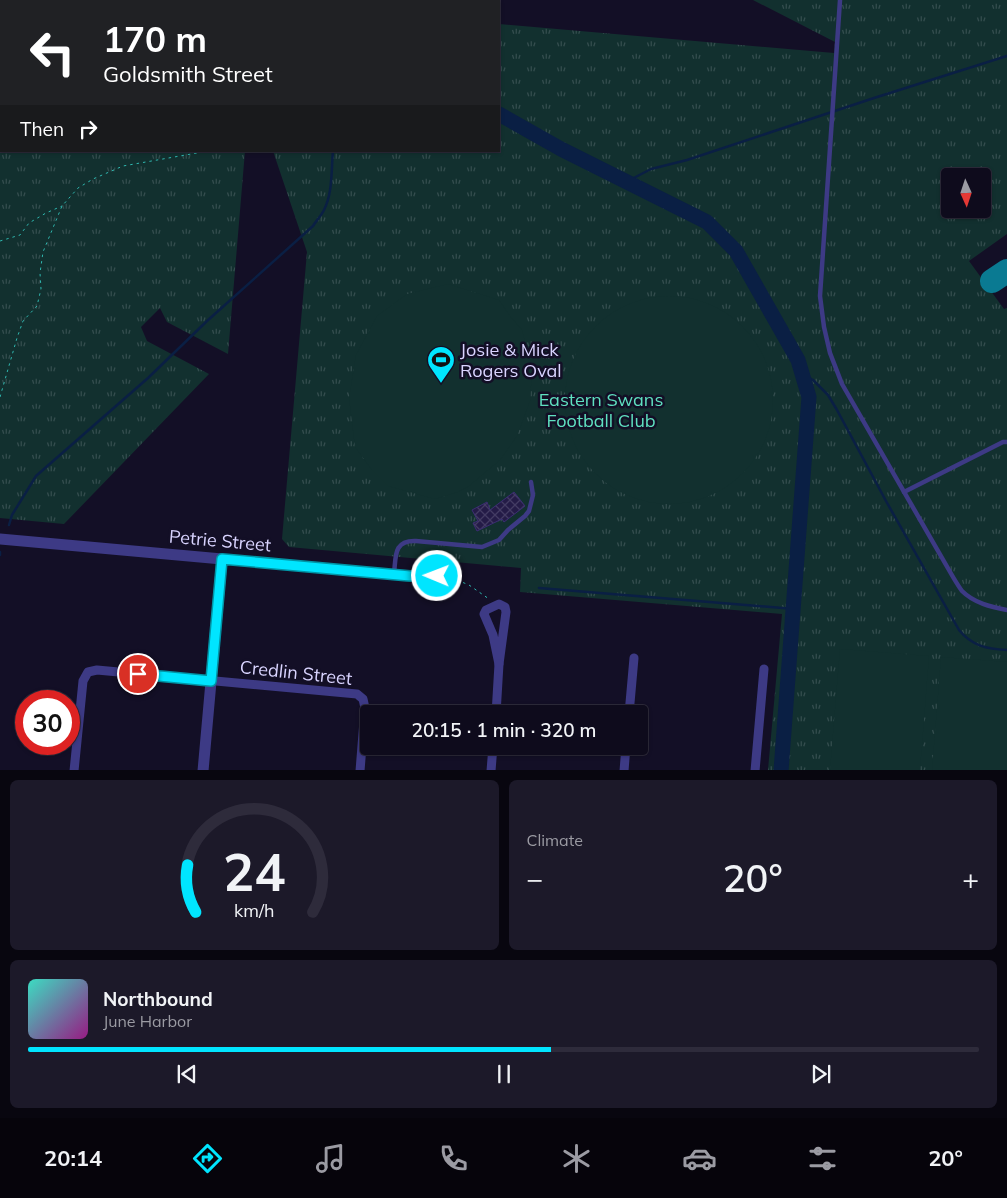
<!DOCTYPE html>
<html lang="en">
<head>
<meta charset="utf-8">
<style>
	:root { --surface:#0e0b1c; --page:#1c1929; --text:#f1f3f6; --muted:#9b9ba3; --line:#2e2b3b; --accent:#00e5ff }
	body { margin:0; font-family:Mulish,sans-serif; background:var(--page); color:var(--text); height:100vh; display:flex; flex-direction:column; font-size:19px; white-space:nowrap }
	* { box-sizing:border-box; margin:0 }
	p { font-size:16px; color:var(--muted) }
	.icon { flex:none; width:28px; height:28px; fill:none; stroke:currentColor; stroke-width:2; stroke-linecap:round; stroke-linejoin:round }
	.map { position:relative; height:770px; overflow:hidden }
	.sheet { display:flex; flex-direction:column; gap:10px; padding:10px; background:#08060f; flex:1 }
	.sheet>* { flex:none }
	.top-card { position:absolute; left:0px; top:0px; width:500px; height:152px; box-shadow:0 1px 4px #0004,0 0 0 1px var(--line); background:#202124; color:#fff; overflow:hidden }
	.needle { width:32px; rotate:177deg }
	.tools { position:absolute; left:941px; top:168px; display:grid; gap:10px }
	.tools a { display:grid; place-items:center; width:50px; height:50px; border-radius:5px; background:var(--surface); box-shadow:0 1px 4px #0004,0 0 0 1px var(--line); font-size:25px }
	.speed { position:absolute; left:15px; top:690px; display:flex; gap:10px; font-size:25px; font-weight:700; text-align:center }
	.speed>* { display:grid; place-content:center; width:65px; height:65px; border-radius:50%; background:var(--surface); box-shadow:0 1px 4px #0004,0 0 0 1px var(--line); line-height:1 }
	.speed .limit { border:8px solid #d22; background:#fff; color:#111 }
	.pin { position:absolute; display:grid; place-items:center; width:42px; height:42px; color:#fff; margin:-21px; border:2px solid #fff; border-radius:50%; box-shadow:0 1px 5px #0007 }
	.me { position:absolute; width:55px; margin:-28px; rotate:271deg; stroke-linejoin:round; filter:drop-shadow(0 0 4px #0008) }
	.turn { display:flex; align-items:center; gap:18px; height:105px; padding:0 20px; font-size:22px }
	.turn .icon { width:65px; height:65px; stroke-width:2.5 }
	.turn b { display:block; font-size:35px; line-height:42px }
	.then { display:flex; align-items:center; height:48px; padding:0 20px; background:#0003; gap:10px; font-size:19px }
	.big { font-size:38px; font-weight:600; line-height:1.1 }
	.sheet .card { flex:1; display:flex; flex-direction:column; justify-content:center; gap:8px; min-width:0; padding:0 18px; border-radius:8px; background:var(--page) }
	.sheet .dial { align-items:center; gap:0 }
	.dial svg { height:130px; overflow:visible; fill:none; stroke:var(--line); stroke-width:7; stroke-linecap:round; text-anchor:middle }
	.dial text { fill:var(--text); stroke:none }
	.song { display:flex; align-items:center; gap:15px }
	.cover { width:60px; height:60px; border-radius:8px; background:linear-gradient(135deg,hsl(170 70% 55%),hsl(310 70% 35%)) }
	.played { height:5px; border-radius:2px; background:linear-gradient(90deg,var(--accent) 55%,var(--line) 55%) }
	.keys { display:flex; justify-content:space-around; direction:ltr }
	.heat { display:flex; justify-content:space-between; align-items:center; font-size:28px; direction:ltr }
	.sheet .tiles { flex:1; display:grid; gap:10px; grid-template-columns:1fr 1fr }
	.card:last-child { grid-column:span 2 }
	.trip { position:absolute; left:360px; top:705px; width:288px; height:50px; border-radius:5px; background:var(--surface); box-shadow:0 1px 4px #0004,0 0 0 1px var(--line); font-weight:600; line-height:50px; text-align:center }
	.dock { display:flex; height:80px; justify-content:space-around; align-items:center; background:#06040b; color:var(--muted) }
	.dock .icon { width:35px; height:35px }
	.dock .on { color:var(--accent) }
	.dock b { font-size:22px; color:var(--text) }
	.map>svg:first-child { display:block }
	.grass { fill:url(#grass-tufts); fill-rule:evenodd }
	.pitch { fill:#12302f }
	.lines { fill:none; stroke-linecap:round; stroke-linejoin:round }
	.stream { stroke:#0a1f44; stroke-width:2.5 }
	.river { stroke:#0a1f44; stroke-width:15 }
	.taxiway { stroke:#0a7a92; stroke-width:24 }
	.building { fill:url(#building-cross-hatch); stroke:#3b2d73 }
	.path { stroke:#2fb8b0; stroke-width:1; stroke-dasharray:2.5 4; stroke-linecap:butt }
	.service { stroke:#3d3a85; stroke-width:4.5 }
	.minor { stroke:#3d3a85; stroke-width:9 }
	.tertiary { stroke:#3d3a85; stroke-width:11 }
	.route-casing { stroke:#0095a6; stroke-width:12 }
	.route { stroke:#00e5ff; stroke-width:9 }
	.labels { text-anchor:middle; stroke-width:5; stroke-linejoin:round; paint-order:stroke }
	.poi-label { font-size:18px; fill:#d9d4ff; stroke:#130f26; text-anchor:start }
	.park-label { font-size:18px; fill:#5fe0c0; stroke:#130f26 }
	.street-label { font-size:18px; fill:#d9d4ff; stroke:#130f26 }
</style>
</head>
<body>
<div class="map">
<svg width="1007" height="771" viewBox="0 0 1007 771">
	<defs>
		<pattern id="grass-tufts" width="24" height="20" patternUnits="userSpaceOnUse" patternTransform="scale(1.25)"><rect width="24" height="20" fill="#12302f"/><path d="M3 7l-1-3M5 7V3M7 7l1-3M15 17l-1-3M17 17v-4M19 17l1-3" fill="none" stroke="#344d4e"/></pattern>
		<pattern id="building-cross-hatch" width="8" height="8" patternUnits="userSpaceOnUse" patternTransform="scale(1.25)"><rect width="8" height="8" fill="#241b47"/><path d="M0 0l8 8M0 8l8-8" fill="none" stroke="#433b63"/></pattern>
	</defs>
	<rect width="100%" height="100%" fill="#130f26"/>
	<g class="grass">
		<polygon points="0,0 403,0 403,1 1,1 1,151 245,151 228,354 167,322 160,308 141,327 147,341 209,374 64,524 0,518"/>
		<path d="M753 0H1007V234L969 261 1004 309 1007 308V770H768L782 614 520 592 521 568 289 547 282 539 307 252 273 151H499V24L834 53 835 42ZM950 176H982V209H950Z"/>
	</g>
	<g class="pitch">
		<polygon points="448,284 499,300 510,316 522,330 532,371 530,401 517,436 500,460 469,486 458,492 435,499 388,486 372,470 355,447 349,398 356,355 377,316 407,294"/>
		<circle cx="669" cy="400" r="104"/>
		<polygon points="840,649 929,656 920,770 830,770"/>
		<polygon points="941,657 1007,662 1007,770 932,770"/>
	</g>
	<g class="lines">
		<g class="stream">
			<polyline points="342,0 343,1"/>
			<polyline points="626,182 651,169 687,160 874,98 1007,56"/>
			<path d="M802 374 813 380 828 395 837 410 886 501 959 630C972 646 987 649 1007 650"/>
			<path d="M9 525 12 515 36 476 148 378 207 321 313 226C316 221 321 216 324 210 333 192 331 171 333 151"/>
			<polyline points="0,555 0,552"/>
			<polyline points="539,588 794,609"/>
		</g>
		<g class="river">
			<polyline points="299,0 300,1"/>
			<polyline points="499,114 561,149 707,222 736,251 798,360 809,397 781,771"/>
		</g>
		<polyline class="taxiway" points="992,281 1007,271"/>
	</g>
	<polygon class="building" points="514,492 525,506 504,522 502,519 477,531 473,523 478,521 472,510 487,502 490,510"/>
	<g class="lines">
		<g class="path">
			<polyline points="197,0 197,1"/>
			<polyline points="0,241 20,235 29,223 46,213 62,206"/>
			<polyline points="0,397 17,338 23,321 37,306 41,289 40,273 43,252 62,206 78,188 93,179 123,166 197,153 199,151"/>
			<polyline points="445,575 469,585 489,599"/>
			<polyline points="446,580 457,580"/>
		</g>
		<g class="service">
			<path d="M840 0 820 296 824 327 830 353 842 384 953 577C956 582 959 587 962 591 974 603 991 607 1007 610"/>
			<polyline points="904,492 1003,442 1007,442"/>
			<path d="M394 574C396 557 393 540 416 541L482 547 499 540 508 530 525 516 529 511 533 495 531 482"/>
		</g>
		<g class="minor">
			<polyline points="222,559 410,576 437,576"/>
			<polygon points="499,604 505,607 506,612 499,664 493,635 484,614 486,610"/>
			<polyline points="496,714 499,664"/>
			<polyline points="629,714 634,658"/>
			<polyline points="74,771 83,681 88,672 97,670 357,694 363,699 365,708 360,771"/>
			<polyline points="491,771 493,746"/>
			<polyline points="624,771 626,746"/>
			<polyline points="755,771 764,669"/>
		</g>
		<polyline class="tertiary" points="0,539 222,559 203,771"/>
	</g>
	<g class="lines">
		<defs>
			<polyline id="route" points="138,674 211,681 222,559 410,576 437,576"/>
		</defs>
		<use href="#route" class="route-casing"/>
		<use href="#route" class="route"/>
	</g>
	<defs>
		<symbol id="stadium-pin" viewBox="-11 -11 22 30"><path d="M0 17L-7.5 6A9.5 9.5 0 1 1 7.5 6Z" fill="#00e5ff" stroke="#130f26"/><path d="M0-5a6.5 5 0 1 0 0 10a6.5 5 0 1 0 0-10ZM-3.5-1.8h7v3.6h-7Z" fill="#111"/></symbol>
	</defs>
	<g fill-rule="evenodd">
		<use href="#stadium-pin" x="425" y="344" width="32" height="43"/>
	</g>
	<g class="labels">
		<g class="poi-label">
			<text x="460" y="356">Josie &amp; Mick<tspan x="460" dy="21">Rogers Oval</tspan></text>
		</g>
		<g class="park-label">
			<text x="601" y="406">Eastern Swans<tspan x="601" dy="21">Football Club</tspan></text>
		</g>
		<g class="street-label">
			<text transform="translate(220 541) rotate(5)" y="6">Petrie Street</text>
			<text transform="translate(296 673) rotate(6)" y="6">Credlin Street</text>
		</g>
	</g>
</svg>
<div class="tools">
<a><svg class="needle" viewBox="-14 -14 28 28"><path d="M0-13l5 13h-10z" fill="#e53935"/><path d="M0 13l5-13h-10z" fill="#9b9ba3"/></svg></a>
</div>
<div class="speed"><div class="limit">30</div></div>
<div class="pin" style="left:138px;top:674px;background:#d93025"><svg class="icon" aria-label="arrive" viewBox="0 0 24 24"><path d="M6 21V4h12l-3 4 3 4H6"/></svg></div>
<svg class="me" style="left:437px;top:576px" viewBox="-20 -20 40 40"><circle r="17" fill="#00e5ff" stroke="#fff" stroke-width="3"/><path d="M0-11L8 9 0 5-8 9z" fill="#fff"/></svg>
<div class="trip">20:15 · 1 min · 320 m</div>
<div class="top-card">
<div class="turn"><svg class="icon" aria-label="left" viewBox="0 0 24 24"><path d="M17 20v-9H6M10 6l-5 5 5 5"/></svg><div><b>170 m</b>Goldsmith Street</div></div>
<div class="then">Then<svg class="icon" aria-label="right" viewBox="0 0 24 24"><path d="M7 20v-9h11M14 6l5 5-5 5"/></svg></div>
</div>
</div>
<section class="sheet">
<div class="tiles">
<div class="card dial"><svg viewBox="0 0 100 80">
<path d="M14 69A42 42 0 1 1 86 69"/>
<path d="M14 69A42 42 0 0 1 9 40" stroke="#00e5ff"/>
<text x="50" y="56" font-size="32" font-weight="700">24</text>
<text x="50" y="72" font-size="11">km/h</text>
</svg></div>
<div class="card"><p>Climate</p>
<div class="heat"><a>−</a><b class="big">20°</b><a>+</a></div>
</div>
<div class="card">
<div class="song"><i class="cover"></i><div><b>Northbound</b><p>June Harbor</p></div></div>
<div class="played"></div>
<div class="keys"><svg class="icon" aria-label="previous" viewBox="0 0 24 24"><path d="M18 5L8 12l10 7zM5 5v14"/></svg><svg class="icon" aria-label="pause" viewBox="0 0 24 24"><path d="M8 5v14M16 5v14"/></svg><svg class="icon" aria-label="next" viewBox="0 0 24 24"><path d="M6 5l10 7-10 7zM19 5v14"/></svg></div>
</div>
</div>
</section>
<nav class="dock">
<b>20:14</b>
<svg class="icon on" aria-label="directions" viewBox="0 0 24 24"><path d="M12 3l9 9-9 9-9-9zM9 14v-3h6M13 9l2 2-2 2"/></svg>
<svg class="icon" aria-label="music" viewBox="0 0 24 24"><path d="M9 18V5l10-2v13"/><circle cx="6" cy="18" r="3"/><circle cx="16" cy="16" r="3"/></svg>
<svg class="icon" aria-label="phone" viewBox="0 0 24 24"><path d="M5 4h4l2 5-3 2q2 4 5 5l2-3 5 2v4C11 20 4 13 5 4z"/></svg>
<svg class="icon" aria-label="climate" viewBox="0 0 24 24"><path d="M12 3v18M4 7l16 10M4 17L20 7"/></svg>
<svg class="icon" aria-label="car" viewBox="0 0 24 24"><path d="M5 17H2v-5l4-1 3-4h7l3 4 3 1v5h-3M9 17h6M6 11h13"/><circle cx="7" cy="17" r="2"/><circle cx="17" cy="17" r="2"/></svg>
<svg class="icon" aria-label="filters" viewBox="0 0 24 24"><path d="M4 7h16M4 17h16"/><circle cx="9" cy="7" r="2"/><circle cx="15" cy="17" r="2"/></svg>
<b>20°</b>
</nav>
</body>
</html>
